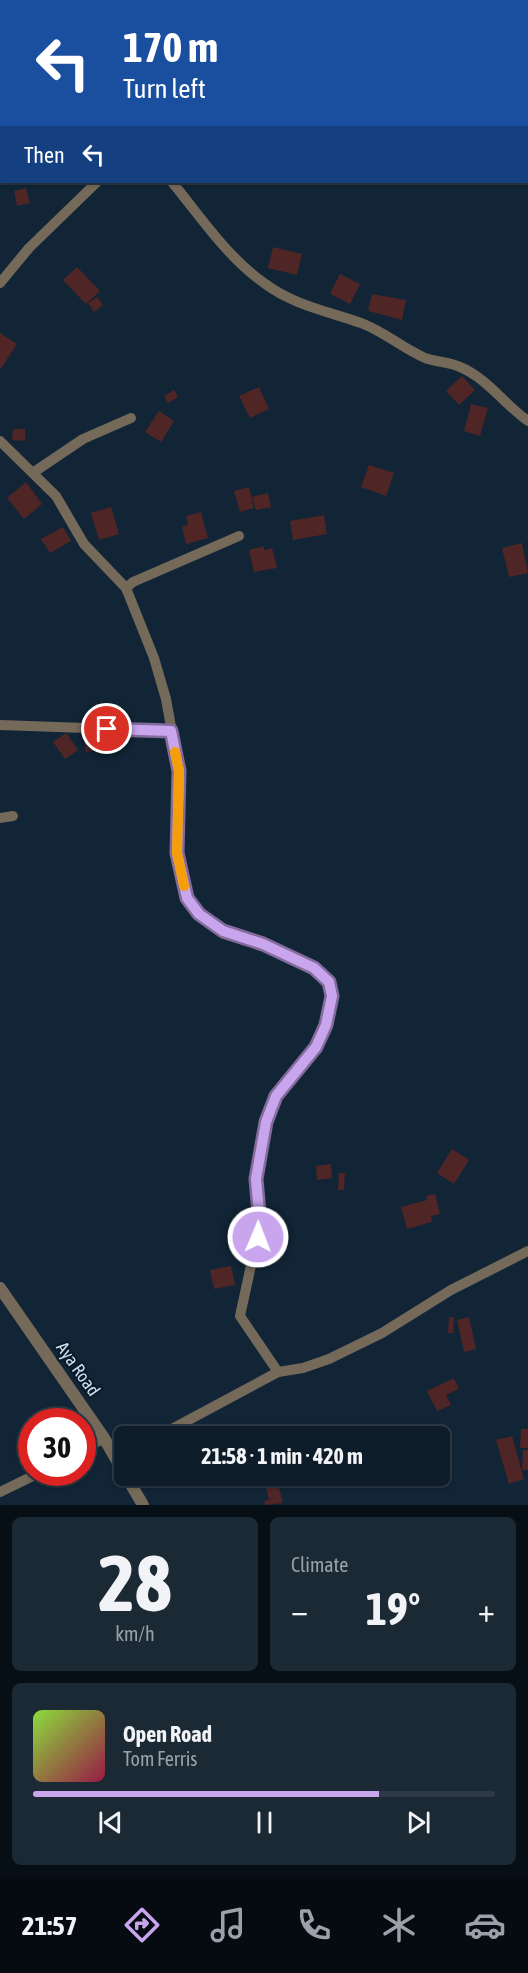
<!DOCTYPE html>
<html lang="en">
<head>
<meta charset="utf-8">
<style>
	:root { --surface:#0d1c28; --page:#1b2934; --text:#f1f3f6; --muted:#9aa1a8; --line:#2d3a45; --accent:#c9a5ee }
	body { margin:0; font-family:"Asap Condensed",sans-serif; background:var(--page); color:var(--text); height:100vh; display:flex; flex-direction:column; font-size:22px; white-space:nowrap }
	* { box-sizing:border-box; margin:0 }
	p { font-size:20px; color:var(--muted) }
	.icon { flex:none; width:33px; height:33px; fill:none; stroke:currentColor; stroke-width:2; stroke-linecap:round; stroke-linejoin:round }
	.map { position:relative; height:1505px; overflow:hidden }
	.details { display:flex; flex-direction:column; gap:12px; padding:12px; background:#070f16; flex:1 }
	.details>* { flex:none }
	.guide { position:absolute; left:0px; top:0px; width:528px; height:183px; box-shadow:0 2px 4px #0004,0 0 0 2px var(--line); background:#1a4fa0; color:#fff; overflow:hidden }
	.speed { position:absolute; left:18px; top:1408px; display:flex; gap:12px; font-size:30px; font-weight:700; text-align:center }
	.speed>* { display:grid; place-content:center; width:78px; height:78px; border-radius:50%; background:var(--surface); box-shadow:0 2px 4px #0004,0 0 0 2px var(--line); line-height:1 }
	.speed .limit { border:9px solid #d22; background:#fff; color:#111 }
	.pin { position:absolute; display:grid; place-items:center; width:51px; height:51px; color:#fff; margin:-26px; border:3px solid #fff; border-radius:50%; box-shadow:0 2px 6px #0007 }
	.me { position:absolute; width:66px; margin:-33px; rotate:1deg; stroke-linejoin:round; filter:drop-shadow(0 0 4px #0008) }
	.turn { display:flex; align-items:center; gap:21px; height:126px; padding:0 24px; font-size:27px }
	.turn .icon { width:78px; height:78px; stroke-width:2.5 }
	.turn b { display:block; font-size:42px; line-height:51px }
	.then { display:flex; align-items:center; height:57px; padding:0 24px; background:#0003; gap:12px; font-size:22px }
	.big { font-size:45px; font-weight:700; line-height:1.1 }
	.details .card { flex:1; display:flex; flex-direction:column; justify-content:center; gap:9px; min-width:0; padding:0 21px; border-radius:9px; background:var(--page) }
	.details .dial { align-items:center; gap:0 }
	.dial b { font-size:78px; line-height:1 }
	.song { display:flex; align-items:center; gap:18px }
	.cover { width:72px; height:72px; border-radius:9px; background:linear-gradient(135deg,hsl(90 70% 55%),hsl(340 70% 35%)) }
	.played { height:6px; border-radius:3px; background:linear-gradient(90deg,var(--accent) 75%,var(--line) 75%) }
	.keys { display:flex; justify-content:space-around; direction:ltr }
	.heat { display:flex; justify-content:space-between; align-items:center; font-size:33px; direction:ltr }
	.details .tiles { flex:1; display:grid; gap:12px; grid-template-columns:1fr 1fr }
	.card:last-child { grid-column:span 2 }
	.trip { position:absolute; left:114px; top:1426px; width:336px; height:60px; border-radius:9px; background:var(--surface); box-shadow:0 2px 4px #0004,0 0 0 2px var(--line); font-weight:700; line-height:60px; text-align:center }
	.dock { display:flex; height:96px; justify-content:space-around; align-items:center; background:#050b10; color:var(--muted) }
	.dock .icon { width:42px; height:42px }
	.dock .active { color:var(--accent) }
	.dock b { font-size:27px; color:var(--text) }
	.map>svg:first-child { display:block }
	.building { fill:#4f2525 }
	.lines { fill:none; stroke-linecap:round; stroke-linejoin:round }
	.minor { stroke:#756959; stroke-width:10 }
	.tertiary { stroke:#756959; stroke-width:12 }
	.route-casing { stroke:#836b9b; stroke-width:15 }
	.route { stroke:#c9a5ee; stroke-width:10 }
	.slow { stroke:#f59e0b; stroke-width:10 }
	.labels { text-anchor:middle; stroke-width:4.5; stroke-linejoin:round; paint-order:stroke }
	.street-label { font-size:18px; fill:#d2dfea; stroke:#071b2c }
</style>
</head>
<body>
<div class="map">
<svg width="528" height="1505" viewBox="0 0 528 1505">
	<rect width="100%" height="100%" fill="#112536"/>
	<g class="building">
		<polygon points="26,188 30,203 17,206 14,191"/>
		<polygon points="273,247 302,254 297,275 268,268"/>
		<polygon points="77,267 100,291 86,304 63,280"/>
		<polygon points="340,274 360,284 350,304 330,294"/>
		<polygon points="372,294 406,300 402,320 368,311"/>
		<polygon points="97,297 103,305 94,312 88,303"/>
		<polygon points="0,333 17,344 0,370"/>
		<polygon points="462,376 475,390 459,405 446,391"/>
		<polygon points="259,387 269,409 250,418 239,396"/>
		<polygon points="174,390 178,397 168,403 164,396"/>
		<polygon points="471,404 488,408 480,436 464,431"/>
		<polygon points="159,411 174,421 161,442 145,432"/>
		<polygon points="13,429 25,429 25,441 12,440"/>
		<polygon points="369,465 394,473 386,496 361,487"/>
		<polygon points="26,482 42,504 24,519 7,498"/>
		<polygon points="249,487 254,508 240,512 234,491"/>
		<polygon points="268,493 271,507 256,510 252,497"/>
		<polygon points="111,507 119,534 99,540 91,513"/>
		<polygon points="201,512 208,538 186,544 182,527 188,525 186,516"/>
		<polygon points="324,515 327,534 293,540 290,521"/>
		<polygon points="63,527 71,541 50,553 41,539"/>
		<polygon points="522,543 528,573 509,577 502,548"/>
		<polygon points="264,546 264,550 272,548 277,568 254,572 249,550"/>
		<polygon points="66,733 78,750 65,759 53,742"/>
		<polygon points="101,736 102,750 86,752 84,738"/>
		<polygon points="452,1149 469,1160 454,1184 437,1173"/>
		<polygon points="331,1164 332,1178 317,1180 316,1166"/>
		<polygon points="339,1173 345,1173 344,1190 338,1190"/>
		<polygon points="435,1194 440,1214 431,1216 432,1222 407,1229 401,1207 427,1200 426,1196"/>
		<polygon points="231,1266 235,1285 214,1289 210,1270"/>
		<polygon points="449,1317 454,1317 453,1333 448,1333"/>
		<polygon points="469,1317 476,1349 464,1352 457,1320"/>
		<polygon points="454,1378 459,1389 446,1395 451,1405 437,1411 427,1391"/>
		<polygon points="521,1429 528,1429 528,1448 520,1448"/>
		<polygon points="512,1436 524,1479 509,1484 496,1440"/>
		<polygon points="523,1450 528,1450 528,1470 522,1470"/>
		<polygon points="277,1480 283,1503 265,1505 264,1501 269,1500 265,1483"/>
	</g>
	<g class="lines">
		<g class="minor">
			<polyline points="221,2 222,0"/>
			<path d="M172 182C200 216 227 257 264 283 293 305 327 311 361 323 385 332 402 348 425 358 436 362 450 362 460 367 487 378 505 405 528 421"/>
			<polyline points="0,283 29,248 97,182"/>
			<polyline points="0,441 56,496 84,544 126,588 154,658 166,699 179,771 177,853 187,898 199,914 223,931 263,944 314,968 329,982 332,996 326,1025 316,1047 276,1096 266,1122 256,1179 260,1224 240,1316 278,1372"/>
			<polyline points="34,472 83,439 131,418"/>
			<polyline points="126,588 133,582 239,536"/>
			<polyline points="0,725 171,731"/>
			<polyline points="0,818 13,816"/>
			<polyline points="157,1437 278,1372 303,1368 329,1359 382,1333 451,1290 528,1251"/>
			<polyline points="82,1450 104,1438"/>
			<polyline points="0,1492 39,1473"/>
		</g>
		<g class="tertiary">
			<polyline points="0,1288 104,1438 124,1473"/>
			<polyline points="126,1476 143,1505"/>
		</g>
	</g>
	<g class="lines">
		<defs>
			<polyline id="route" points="107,729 171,731 179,771 177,853 187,898 199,914 223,931 263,944 314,968 329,982 332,996 326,1025 316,1047 276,1096 266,1122 256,1179 260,1224 258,1237"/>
		</defs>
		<use href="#route" class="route-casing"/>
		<use href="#route" class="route"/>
		<polyline class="slow" points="175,752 179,771 177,853 184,886"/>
	</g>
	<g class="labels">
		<g class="street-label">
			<text transform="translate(78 1369) rotate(55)" y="6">Aya Road</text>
		</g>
	</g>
</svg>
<div class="speed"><div class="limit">30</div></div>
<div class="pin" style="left:107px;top:729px;background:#d93025"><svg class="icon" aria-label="arrive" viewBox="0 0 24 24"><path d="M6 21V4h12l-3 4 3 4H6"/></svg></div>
<svg class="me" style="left:258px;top:1237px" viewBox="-20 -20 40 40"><circle r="17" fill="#c9a5ee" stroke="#fff" stroke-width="3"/><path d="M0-11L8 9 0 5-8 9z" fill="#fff"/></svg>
<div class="trip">21:58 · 1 min · 420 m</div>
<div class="guide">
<div class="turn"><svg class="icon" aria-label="left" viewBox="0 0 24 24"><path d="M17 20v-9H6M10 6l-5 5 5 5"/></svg><div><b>170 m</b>Turn left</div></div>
<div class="then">Then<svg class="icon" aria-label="left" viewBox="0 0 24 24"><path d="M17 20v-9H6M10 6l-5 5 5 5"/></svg></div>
</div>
</div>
<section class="details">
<div class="tiles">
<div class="card dial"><b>28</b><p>km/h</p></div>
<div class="card"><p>Climate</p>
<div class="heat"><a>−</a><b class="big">19°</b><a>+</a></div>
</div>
<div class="card">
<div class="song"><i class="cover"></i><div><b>Open Road</b><p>Tom Ferris</p></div></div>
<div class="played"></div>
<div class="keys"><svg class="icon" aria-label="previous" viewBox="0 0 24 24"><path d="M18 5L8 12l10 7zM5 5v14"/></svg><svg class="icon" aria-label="pause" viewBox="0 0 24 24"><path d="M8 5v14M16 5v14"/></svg><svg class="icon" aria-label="next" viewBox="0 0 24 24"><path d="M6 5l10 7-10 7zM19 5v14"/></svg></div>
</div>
</div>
</section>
<nav class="dock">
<b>21:57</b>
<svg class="icon active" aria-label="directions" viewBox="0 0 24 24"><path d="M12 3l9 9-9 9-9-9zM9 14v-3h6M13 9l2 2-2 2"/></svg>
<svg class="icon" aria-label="music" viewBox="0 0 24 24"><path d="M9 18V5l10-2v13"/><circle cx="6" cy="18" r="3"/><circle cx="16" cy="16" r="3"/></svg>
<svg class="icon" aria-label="phone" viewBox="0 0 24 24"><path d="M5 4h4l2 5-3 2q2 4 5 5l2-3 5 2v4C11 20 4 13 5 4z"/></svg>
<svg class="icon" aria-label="climate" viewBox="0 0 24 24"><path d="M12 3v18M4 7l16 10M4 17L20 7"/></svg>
<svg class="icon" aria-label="car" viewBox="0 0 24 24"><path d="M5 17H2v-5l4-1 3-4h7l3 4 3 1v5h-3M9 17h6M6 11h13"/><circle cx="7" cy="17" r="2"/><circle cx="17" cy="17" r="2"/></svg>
</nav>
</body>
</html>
